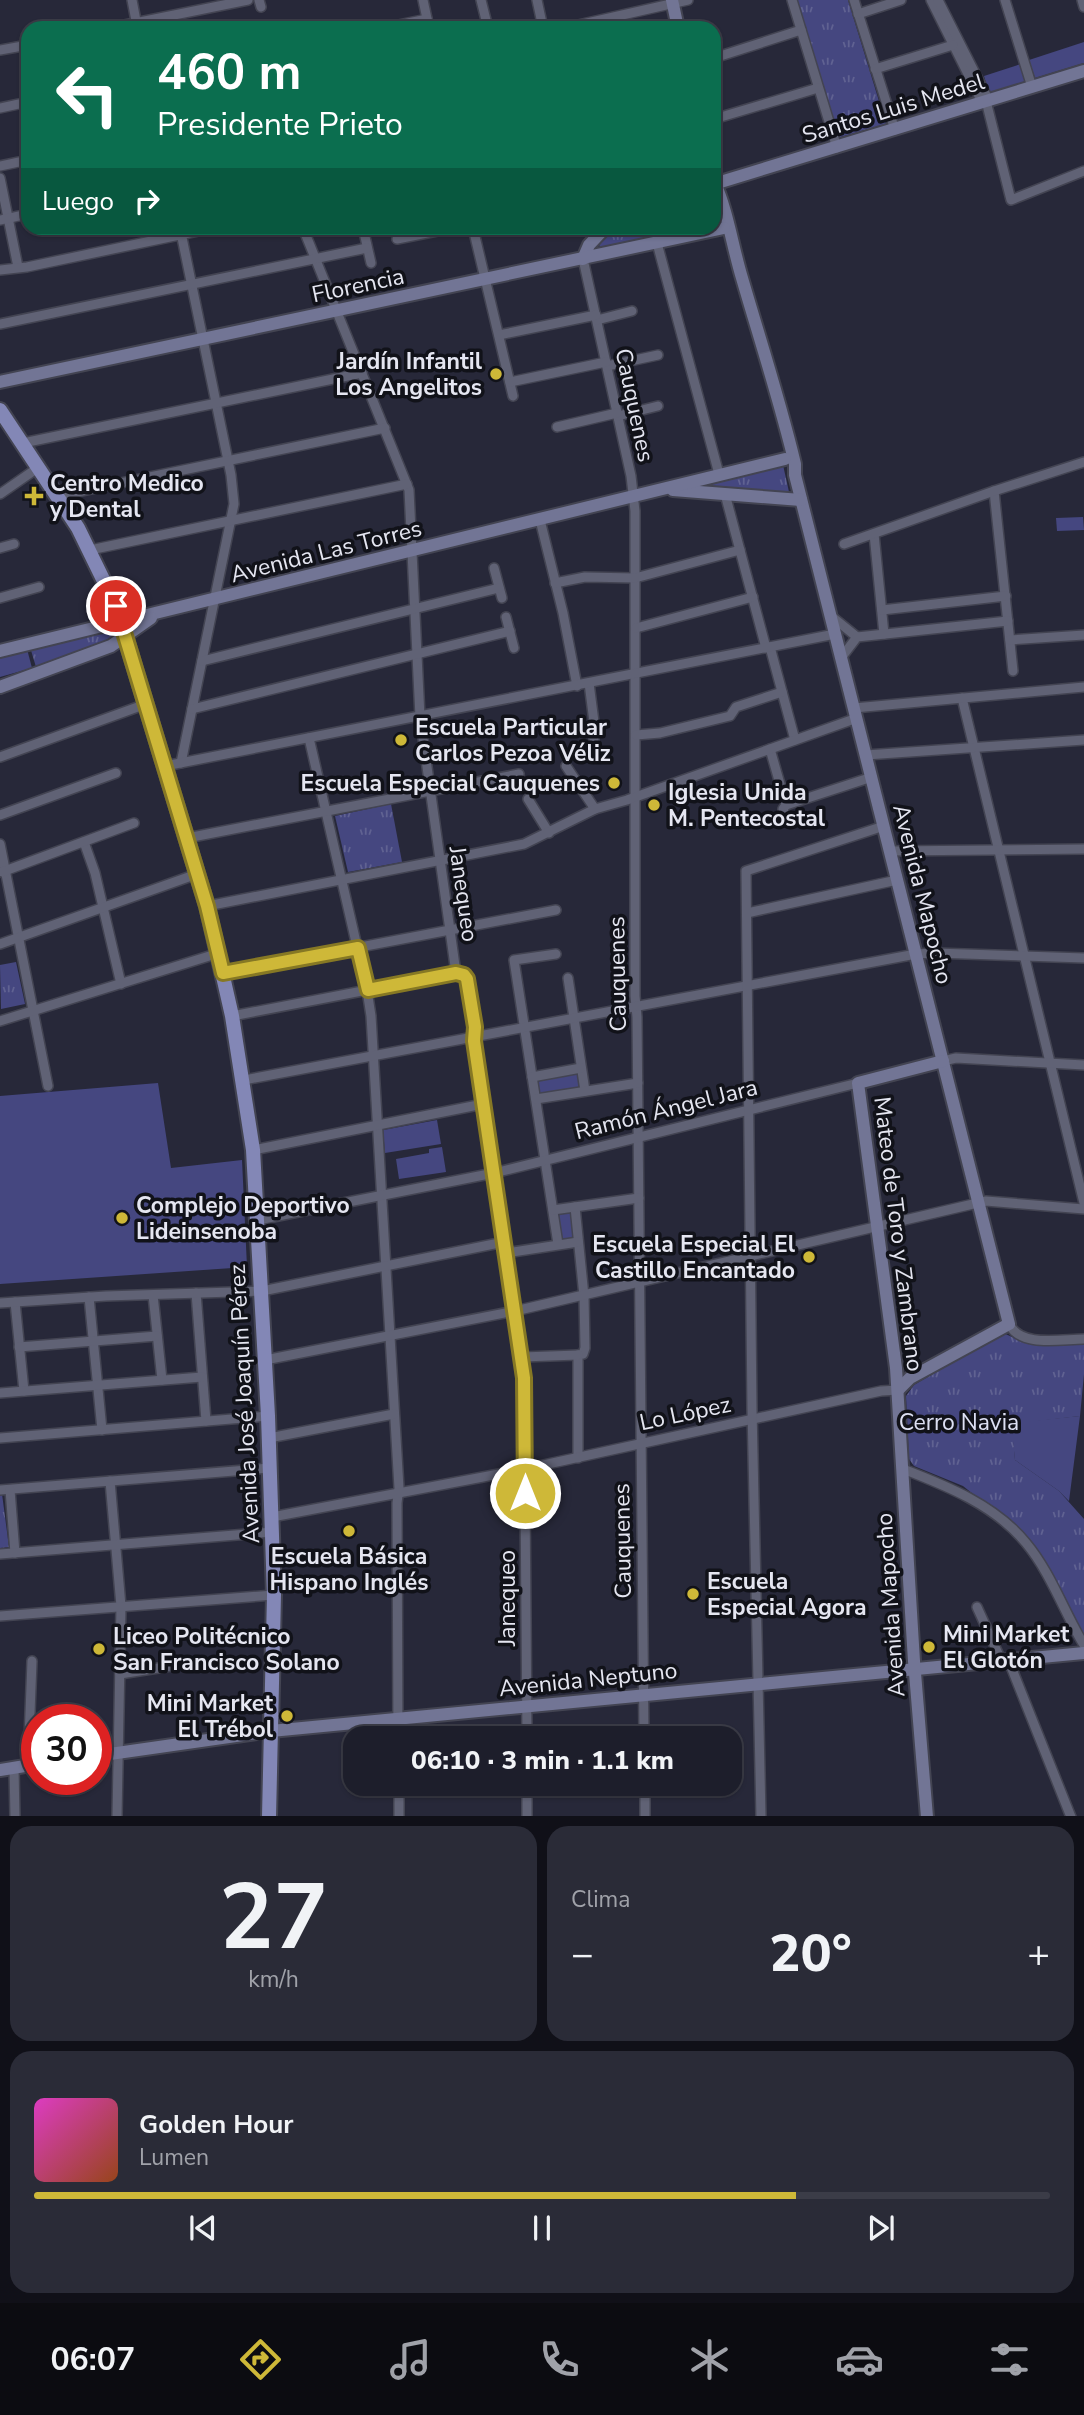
<!DOCTYPE html>
<html lang="es">
<head>
<meta charset="utf-8">
<style>
	:root { --surface:#1d1e2b; --page:#2a2b37; --text:#f1f3f6; --muted:#a0a2a9; --line:#3b3c47; --accent:#ceb838 }
	body { margin:0; font-family:"Nunito Sans",sans-serif; background:var(--page); color:var(--text); height:100vh; display:flex; flex-direction:column; font-size:26px; white-space:nowrap }
	* { box-sizing:border-box; margin:0 }
	p { font-size:23px; color:var(--muted) }
	.icon { flex:none; width:38px; height:38px; fill:none; stroke:currentColor; stroke-width:2; stroke-linecap:round; stroke-linejoin:round }
	.map { position:relative; height:1816px; overflow:hidden }
	.panel { display:flex; flex-direction:column; gap:10px; padding:10px; background:#101018; flex:1 }
	.panel>* { flex:none }
	.hud { position:absolute; left:21px; top:21px; width:700px; height:214px; border-radius:21px; box-shadow:0 2px 5px #0004,0 0 0 2px var(--line); background:#0b6e4f; color:#fff; overflow:hidden }
	.speed { position:absolute; left:21px; top:1704px; display:flex; gap:14px; font-size:35px; font-weight:700; text-align:center }
	.speed>* { display:grid; place-content:center; width:91px; height:91px; border-radius:50%; background:var(--surface); box-shadow:0 2px 5px #0004,0 0 0 2px var(--line); line-height:1 }
	.speed .limit { border:10px solid #d22; background:#fff; color:#111 }
	.pin { position:absolute; display:grid; place-items:center; width:60px; height:60px; color:#fff; margin:-30px; border:4px solid #fff; border-radius:50%; box-shadow:0 2px 7px #0007 }
	.me { position:absolute; width:77px; margin:-38px; rotate:0deg; stroke-linejoin:round; filter:drop-shadow(0 0 5px #0008) }
	.turn { display:flex; align-items:center; gap:24px; height:147px; padding:0 21px; font-size:32px }
	.turn .icon { width:91px; height:91px; stroke-width:2.5 }
	.turn b { display:block; font-size:49px; line-height:60px }
	.then { display:flex; align-items:center; height:66px; padding:0 21px; background:#0003; gap:14px; font-size:26px }
	.big { font-size:52px; font-weight:800; line-height:1.1 }
	.panel .card { flex:1; display:flex; flex-direction:column; justify-content:center; gap:10px; min-width:0; padding:0 24px; border-radius:21px; background:var(--page) }
	.panel .dial { align-items:center; gap:0 }
	.dial b { font-size:91px; line-height:1 }
	.song { display:flex; align-items:center; gap:21px }
	.cover { width:84px; height:84px; border-radius:10px; background:linear-gradient(135deg,hsl(310 70% 55%),hsl(20 70% 35%)) }
	.played { height:7px; border-radius:4px; background:linear-gradient(90deg,var(--accent) 75%,var(--line) 75%) }
	.keys { display:flex; justify-content:space-around; direction:ltr }
	.heat { display:flex; justify-content:space-between; align-items:center; font-size:38px; direction:ltr }
	.panel .tiles { flex:1; display:grid; gap:10px; grid-template-columns:1fr 1fr }
	.card:last-child { grid-column:span 2 }
	.trip { position:absolute; left:343px; top:1726px; width:399px; height:70px; border-radius:21px; background:var(--surface); box-shadow:0 2px 5px #0004,0 0 0 2px var(--line); font-weight:800; line-height:70px; text-align:center }
	.tabs { display:flex; height:112px; justify-content:space-around; align-items:center; background:#0c0c11; color:var(--muted) }
	.tabs .icon { width:49px; height:49px }
	.tabs .active { color:var(--accent) }
	.tabs b { font-size:32px; color:var(--text) }
	.map>svg:first-child { display:block }
	.grass { fill:#454780 }
	.park { fill:url(#park-tufts) }
	.lines { fill:none; stroke-linecap:round; stroke-linejoin:round }
	.street-casing { stroke:#434452; stroke-width:12 }
	.secondary-casing { stroke:#434452; stroke-width:16 }
	.primary-casing { stroke:#434452; stroke-width:18 }
	.street { stroke:#606275; stroke-width:9 }
	.secondary { stroke:#727595; stroke-width:12 }
	.primary { stroke:#8387b6; stroke-width:14 }
	.route-casing { stroke:#867824; stroke-width:18 }
	.route { stroke:#ceb838; stroke-width:12 }
	.poi-dot { fill:#ceb838; stroke:#111219; stroke-width:2.5 }
	.labels { text-anchor:middle; stroke-width:7; stroke-linejoin:round; paint-order:stroke }
	.street-label { font-size:23px; fill:#e5e6f1; stroke:#111219 }
	.poi-label { font-size:23px; font-weight:bold; fill:#e5e6f1; stroke:#111219; text-anchor:start }
	.park-label { font-size:23px; fill:#dde0f3; stroke:#111219 }
</style>
</head>
<body>
<div class="map">
<svg width="1084" height="1817" viewBox="0 0 1084 1817">
	<defs>
		<pattern id="park-tufts" width="24" height="20" patternUnits="userSpaceOnUse" patternTransform="scale(1.75)"><rect width="24" height="20" fill="#454780"/><path d="M3 7l-1-3M5 7V3M7 7l1-3M15 17l-1-3M17 17v-4M19 17l1-3" fill="none" stroke="#606292"/></pattern>
	</defs>
	<rect width="100%" height="100%" fill="#272839"/>
	<g class="grass">
		<polygon points="1084,42 1084,63 1035,78 1029,60"/>
		<polygon points="1021,64 1026,81 989,93 984,76"/>
		<polygon points="1083,517 1084,530 1057,531 1056,518"/>
		<polygon points="27,649 32,668 0,677 0,656"/>
		<polygon points="578,1073 581,1088 540,1095 537,1080"/>
		<polygon points="158,1083 171,1168 242,1160 247,1267 0,1284 0,1096"/>
		<polygon points="437,1120 441,1144 385,1153 383,1130"/>
		<polygon points="442,1147 446,1172 399,1179 396,1159 429,1153 429,1149"/>
		<polygon points="572,1211 575,1240 561,1242 557,1214"/>
		<polygon points="1080,1416 1069,1501 1059,1491 1015,1460 1011,1423"/>
	</g>
	<g class="park">
		<polygon points="796,0 848,0 886,124 837,138"/>
		<polygon points="612,228 706,228 600,249 599,243"/>
		<polygon points="783,465 789,492 687,487"/>
		<polygon points="110,628 115,631 116,637 109,641 36,667 30,647"/>
		<polygon points="391,804 402,862 348,872 335,816"/>
		<polygon points="16,962 25,1004 1,1009 0,965"/>
		<polygon points="1003,1333 1026,1343 1084,1344 1084,1374 1080,1416 1012,1424 1015,1460 1059,1491 1084,1519 1084,1641 1065,1597 1027,1537 963,1486 914,1466 909,1459 906,1396 914,1385"/>
		<polygon points="0,1494 2,1494 9,1547 0,1548"/>
	</g>
	<g class="lines">
		<defs>
			<g id="street">
				<polyline points="132,0 137,26"/>
				<polyline points="259,0 261,7"/>
				<polyline points="423,0 429,28"/>
				<polyline points="481,0 488,28"/>
				<polyline points="537,0 543,28"/>
				<polyline points="792,0 837,148"/>
				<polyline points="854,0 895,130"/>
				<polyline points="931,0 979,96 986,101 1011,200 1084,171"/>
				<polyline points="938,0 989,101"/>
				<polyline points="1005,0 1032,87"/>
				<polyline points="1082,0 1084,7"/>
				<polyline points="858,14 901,0"/>
				<polyline points="110,28 248,0"/>
				<polyline points="384,28 427,19"/>
				<polyline points="565,28 688,0"/>
				<polyline points="0,50 28,45"/>
				<polyline points="714,58 801,30"/>
				<polyline points="875,69 953,45"/>
				<polyline points="0,108 28,102"/>
				<polyline points="714,119 818,88"/>
				<polyline points="0,166 28,160"/>
				<polyline points="0,178 18,267"/>
				<polyline points="0,220 28,214"/>
				<polyline points="180,228 231,475 234,504 181,763"/>
				<polyline points="303,228 409,490 420,717 456,973"/>
				<polyline points="363,228 371,263"/>
				<polyline points="473,228 513,396"/>
				<polyline points="397,239 452,228"/>
				<polyline points="657,243 719,474"/>
				<polyline points="583,259 631,476 635,511 635,996 637,1017 644,1738"/>
				<polyline points="0,270 27,267 213,228"/>
				<polyline points="597,320 632,311"/>
				<polyline points="0,324 367,248"/>
				<polyline points="499,335 596,315"/>
				<polyline points="607,366 658,355"/>
				<polyline points="510,382 606,362"/>
				<polyline points="618,416 658,406"/>
				<polyline points="557,427 617,413"/>
				<polyline points="23,443 362,373"/>
				<polyline points="994,491 1013,671"/>
				<polyline points="0,494 39,467"/>
				<polyline points="725,494 766,648"/>
				<polyline points="58,496 385,428"/>
				<polyline points="540,520 563,613 577,686"/>
				<polyline points="874,534 884,634"/>
				<polyline points="844,544 994,491 1084,462"/>
				<polyline points="0,548 14,544"/>
				<polyline points="90,550 407,484"/>
				<polyline points="494,568 502,598"/>
				<polyline points="555,583 585,577 635,578 740,550"/>
				<polyline points="0,598 39,587"/>
				<polyline points="882,610 1006,596"/>
				<polyline points="831,616 857,637"/>
				<polyline points="506,617 514,648"/>
				<polyline points="636,628 753,597"/>
				<polyline points="1010,640 1084,635"/>
				<polyline points="770,647 795,740"/>
				<polyline points="841,658 857,637 1008,621"/>
				<polyline points="202,661 499,588"/>
				<polyline points="589,683 594,722 594,743"/>
				<polyline points="962,698 1084,1203"/>
				<polyline points="854,708 1084,687"/>
				<polyline points="192,709 510,631"/>
				<polyline points="636,735 660,733 730,716 736,707 782,692"/>
				<polyline points="309,738 367,990 371,1016 399,1488 397,1503 398,1738"/>
				<polyline points="770,749 786,805 783,809 786,820"/>
				<polyline points="866,755 1084,740"/>
				<polyline points="0,757 146,704"/>
				<polyline points="165,766 835,634"/>
				<polyline points="566,766 595,809"/>
				<polyline points="528,799 549,833"/>
				<polyline points="786,805 872,777"/>
				<polyline points="0,815 116,773"/>
				<polyline points="187,838 519,774"/>
				<polyline points="84,842 95,873 121,984"/>
				<polyline points="0,844 48,1086"/>
				<polyline points="890,851 1084,849"/>
				<polyline points="2,872 134,823"/>
				<polyline points="207,906 524,844 595,809 627,800 857,718"/>
				<polyline points="747,913 897,880"/>
				<polyline points="0,944 197,874"/>
				<polyline points="556,954 514,960 558,1244"/>
				<polyline points="223,973 556,910"/>
				<polyline points="456,973 464,975 468,982 475,1027 474,1041 524,1378 527,1738"/>
				<polyline points="568,978 585,1091"/>
				<polyline points="232,1016 456,973"/>
				<polyline points="0,1021 219,953"/>
				<polyline points="943,1061 956,1058 1084,1065"/>
				<polyline points="532,1077 581,1068"/>
				<polyline points="244,1080 916,954 935,953 1084,958"/>
				<polyline points="536,1099 638,1083"/>
				<polyline points="253,1150 483,1104"/>
				<polyline points="575,1207 584,1296 585,1348 583,1354 578,1355 578,1458"/>
				<polyline points="553,1210 639,1198"/>
				<polyline points="258,1220 494,1173 858,1083"/>
				<polyline points="506,1253 578,1242"/>
				<polyline points="196,1293 206,1421"/>
				<polyline points="153,1295 162,1380"/>
				<polyline points="89,1297 102,1430"/>
				<polyline points="15,1302 24,1391"/>
				<polyline points="0,1303 106,1296 262,1291 504,1242"/>
				<path d="M1009 1324C1021 1348 1061 1339 1084 1339"/>
				<polyline points="19,1347 157,1336"/>
				<polyline points="522,1357 578,1355"/>
				<polyline points="265,1360 515,1311 986,1201 1084,1209"/>
				<polyline points="0,1393 202,1377"/>
				<polyline points="0,1438 268,1416"/>
				<polyline points="269,1438 394,1414"/>
				<path d="M903 1469C947 1486 995 1505 1026 1543 1051 1573 1064 1612 1084 1645"/>
				<polyline points="110,1481 121,1606 117,1817"/>
				<polyline points="0,1490 270,1468"/>
				<polyline points="10,1490 15,1553"/>
				<polyline points="272,1517 525,1469 881,1391 898,1390"/>
				<polyline points="0,1554 273,1532"/>
				<polyline points="977,1607 1001,1660"/>
				<polyline points="0,1616 274,1595"/>
				<polyline points="1008,1659 1071,1817"/>
				<polyline points="120,1674 190,1663"/>
				<polyline points="28,1765 32,1661"/>
				<polyline points="14,1768 15,1817"/>
				<polyline points="399,1783 399,1817"/>
				<polyline points="645,1783 645,1817"/>
				<polyline points="527,1817 527,1783"/>
				<polyline points="761,1817 752,1409 746,871 884,826"/>
			</g>
			<g id="secondary">
				<polyline points="672,0 678,28"/>
				<path d="M714 181C728 212 732 245 742 278 760 340 780 401 795 464V475L1009 1324 910 1378 898 1390"/>
				<polyline points="714,184 1084,71"/>
				<polyline points="583,259 589,245 605,228"/>
				<polyline points="0,382 724,228"/>
				<polyline points="673,490 801,500"/>
				<polyline points="0,651 785,459"/>
				<polyline points="0,687 111,646 151,618"/>
				<polyline points="96,1756 271,1731 1084,1653"/>
				<polyline points="0,1770 37,1764"/>
				<polyline points="927,1817 914,1661 896,1368 858,1083 943,1061"/>
			</g>
			<polyline id="primary" points="0,410 78,528 116,606 207,906 232,1016 253,1150 268,1416 274,1595 269,1817"/>
		</defs>
		<use href="#street" class="street-casing"/>
		<use href="#secondary" class="secondary-casing"/>
		<use href="#primary" class="primary-casing"/>
		<use href="#street" class="street"/>
		<use href="#secondary" class="secondary"/>
		<use href="#primary" class="primary"/>
	</g>
	<g class="lines">
		<defs>
			<polyline id="route" points="116,606 207,906 223,973 358,948 368,990 456,973 464,975 467,979 475,1027 474,1041 524,1378 525,1493"/>
		</defs>
		<use href="#route" class="route-casing"/>
		<use href="#route" class="route"/>
	</g>
	<g class="poi-dot">
		<circle cx="496" cy="374" r="7"/>
		<path d="M30.5 485.5h7v7h7v7h-7v7h-7v-7h-7v-7h7z"/>
		<circle cx="401" cy="740" r="7"/>
		<circle cx="614" cy="783" r="7"/>
		<circle cx="654" cy="805" r="7"/>
		<circle cx="122" cy="1218" r="7"/>
		<circle cx="809" cy="1257" r="7"/>
		<circle cx="349" cy="1531" r="7"/>
		<circle cx="693" cy="1594" r="7"/>
		<circle cx="929" cy="1647" r="7"/>
		<circle cx="99" cy="1649" r="7"/>
		<circle cx="287" cy="1716" r="7"/>
	</g>
	<g class="labels">
		<g class="street-label">
			<text transform="translate(893 108) rotate(-17)" y="8">Santos Luis Medel</text>
			<text transform="translate(358 285) rotate(-12)" y="8">Florencia</text>
			<text transform="translate(635 405) rotate(78)" y="8">Cauquenes</text>
			<text transform="translate(326 551) rotate(-14)" y="8">Avenida Las Torres</text>
			<text transform="translate(464 894) rotate(82)" y="8">Janequeo</text>
			<text transform="translate(923 894) rotate(76)" y="8">Avenida Mapocho</text>
			<text transform="translate(617 974) rotate(-91)" y="8">Cauquenes</text>
			<text transform="translate(666 1109) rotate(-14)" y="8">Ramón Ángel Jara</text>
			<text transform="translate(899 1234) rotate(83)" y="8">Mateo de Toro y Zambrano</text>
			<text transform="translate(244 1404) rotate(-93)" y="8">Avenida José Joaquín Pérez</text>
			<text transform="translate(685 1413) rotate(-12)" y="8">Lo López</text>
			<text transform="translate(622 1541) rotate(-91)" y="8">Cauquenes</text>
			<text transform="translate(507 1598) rotate(-90)" y="8">Janequeo</text>
			<text transform="translate(890 1605) rotate(-94)" y="8">Avenida Mapocho</text>
			<text transform="translate(588 1679) rotate(-6)" y="8">Avenida Neptuno</text>
		</g>
		<g class="poi-label">
			<text x="482" y="369" text-anchor="end">Jardín Infantil<tspan x="482" dy="26">Los Angelitos</tspan></text>
			<text x="50" y="491">Centro Medico<tspan x="50" dy="26">y Dental</tspan></text>
			<text x="415" y="735">Escuela Particular<tspan x="415" dy="26">Carlos Pezoa Véliz</tspan></text>
			<text x="600" y="791" text-anchor="end">Escuela Especial Cauquenes</text>
			<text x="668" y="800">Iglesia Unida<tspan x="668" dy="26">M. Pentecostal</tspan></text>
			<text x="136" y="1213">Complejo Deportivo<tspan x="136" dy="26">Lideinsenoba</tspan></text>
			<text x="795" y="1252" text-anchor="end">Escuela Especial El<tspan x="795" dy="26">Castillo Encantado</tspan></text>
			<text x="349" y="1564" text-anchor="middle">Escuela Básica<tspan x="349" dy="26">Hispano Inglés</tspan></text>
			<text x="707" y="1589">Escuela<tspan x="707" dy="26">Especial Agora</tspan></text>
			<text x="943" y="1642">Mini Market<tspan x="943" dy="26">El Glotón</tspan></text>
			<text x="113" y="1644">Liceo Politécnico<tspan x="113" dy="26">San Francisco Solano</tspan></text>
			<text x="273" y="1711" text-anchor="end">Mini Market<tspan x="273" dy="26">El Trébol</tspan></text>
		</g>
		<g class="park-label">
			<text x="959" y="1430">Cerro Navia</text>
		</g>
	</g>
</svg>
<div class="speed"><div class="limit">30</div></div>
<div class="pin" style="left:116px;top:606px;background:#d93025"><svg class="icon" aria-label="arrive" viewBox="0 0 24 24"><path d="M6 21V4h12l-3 4 3 4H6"/></svg></div>
<svg class="me" style="left:525px;top:1493px" viewBox="-20 -20 40 40"><circle r="17" fill="#ceb838" stroke="#fff" stroke-width="3"/><path d="M0-11L8 9 0 5-8 9z" fill="#fff"/></svg>
<div class="trip">06:10 · 3 min · 1.1 km</div>
<div class="hud">
<div class="turn"><svg class="icon" aria-label="left" viewBox="0 0 24 24"><path d="M17 20v-9H6M10 6l-5 5 5 5"/></svg><div><b>460 m</b>Presidente Prieto</div></div>
<div class="then">Luego<svg class="icon" aria-label="right" viewBox="0 0 24 24"><path d="M7 20v-9h11M14 6l5 5-5 5"/></svg></div>
</div>
</div>
<section class="panel">
<div class="tiles">
<div class="card dial"><b>27</b><p>km/h</p></div>
<div class="card"><p>Clima</p>
<div class="heat"><a>−</a><b class="big">20°</b><a>+</a></div>
</div>
<div class="card">
<div class="song"><i class="cover"></i><div><b>Golden Hour</b><p>Lumen</p></div></div>
<div class="played"></div>
<div class="keys"><svg class="icon" aria-label="previous" viewBox="0 0 24 24"><path d="M18 5L8 12l10 7zM5 5v14"/></svg><svg class="icon" aria-label="pause" viewBox="0 0 24 24"><path d="M8 5v14M16 5v14"/></svg><svg class="icon" aria-label="next" viewBox="0 0 24 24"><path d="M6 5l10 7-10 7zM19 5v14"/></svg></div>
</div>
</div>
</section>
<nav class="tabs">
<b>06:07</b>
<svg class="icon active" aria-label="directions" viewBox="0 0 24 24"><path d="M12 3l9 9-9 9-9-9zM9 14v-3h6M13 9l2 2-2 2"/></svg>
<svg class="icon" aria-label="music" viewBox="0 0 24 24"><path d="M9 18V5l10-2v13"/><circle cx="6" cy="18" r="3"/><circle cx="16" cy="16" r="3"/></svg>
<svg class="icon" aria-label="phone" viewBox="0 0 24 24"><path d="M5 4h4l2 5-3 2q2 4 5 5l2-3 5 2v4C11 20 4 13 5 4z"/></svg>
<svg class="icon" aria-label="climate" viewBox="0 0 24 24"><path d="M12 3v18M4 7l16 10M4 17L20 7"/></svg>
<svg class="icon" aria-label="car" viewBox="0 0 24 24"><path d="M5 17H2v-5l4-1 3-4h7l3 4 3 1v5h-3M9 17h6M6 11h13"/><circle cx="7" cy="17" r="2"/><circle cx="17" cy="17" r="2"/></svg>
<svg class="icon" aria-label="filters" viewBox="0 0 24 24"><path d="M4 7h16M4 17h16"/><circle cx="9" cy="7" r="2"/><circle cx="15" cy="17" r="2"/></svg>
</nav>
</body>
</html>
